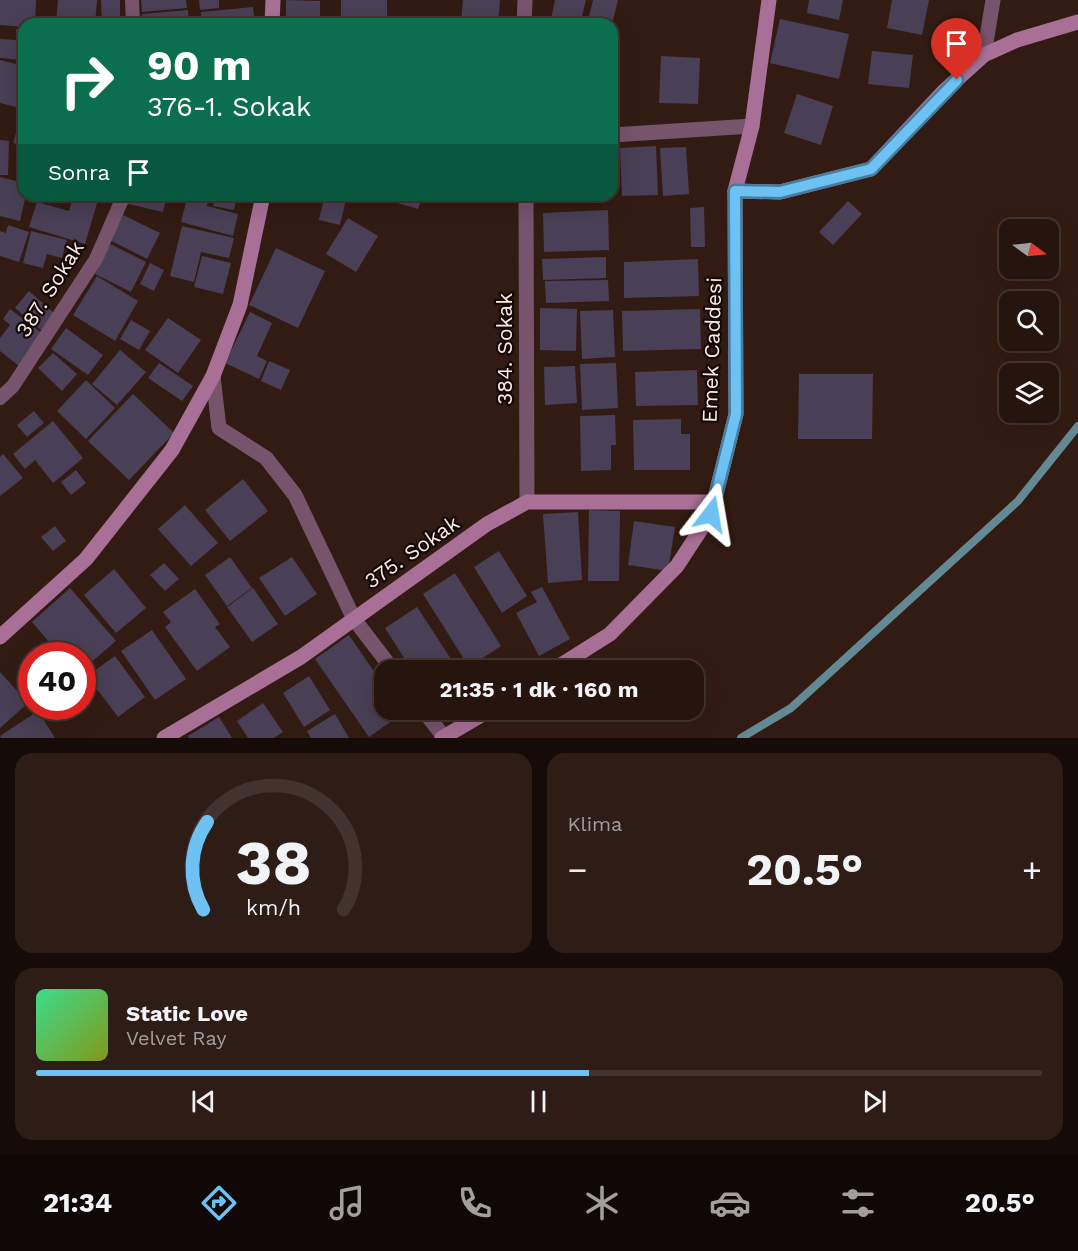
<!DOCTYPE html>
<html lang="tr">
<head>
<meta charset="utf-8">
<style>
	:root { --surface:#26140e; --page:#2e1d17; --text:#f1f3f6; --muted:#a49e9e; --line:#42332e; --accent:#6dc2f3 }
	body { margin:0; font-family:"Work Sans",sans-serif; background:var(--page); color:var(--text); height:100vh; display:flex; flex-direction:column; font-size:22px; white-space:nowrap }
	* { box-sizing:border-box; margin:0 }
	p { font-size:20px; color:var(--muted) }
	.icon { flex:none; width:33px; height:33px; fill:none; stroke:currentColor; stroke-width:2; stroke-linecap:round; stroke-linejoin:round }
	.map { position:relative; height:738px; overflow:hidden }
	.details { display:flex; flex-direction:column; gap:15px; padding:15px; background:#150b08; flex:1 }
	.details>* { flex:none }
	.top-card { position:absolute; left:18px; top:18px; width:600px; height:183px; border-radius:18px; box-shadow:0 6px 24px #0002,0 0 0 2px var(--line); background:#0b6e4f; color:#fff; overflow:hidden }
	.needle { width:39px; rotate:105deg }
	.controls { position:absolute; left:999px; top:219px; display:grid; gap:12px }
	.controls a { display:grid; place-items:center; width:60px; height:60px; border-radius:12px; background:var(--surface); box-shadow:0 6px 24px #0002,0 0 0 2px var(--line); font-size:30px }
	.speed { position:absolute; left:18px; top:642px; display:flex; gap:12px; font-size:30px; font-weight:700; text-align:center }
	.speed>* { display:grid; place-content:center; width:78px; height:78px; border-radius:50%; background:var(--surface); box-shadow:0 6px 24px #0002,0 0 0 2px var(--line); line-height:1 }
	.speed .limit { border:9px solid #d22; background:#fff; color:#111 }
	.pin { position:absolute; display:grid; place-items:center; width:51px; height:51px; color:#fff; margin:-62px -26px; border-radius:50% 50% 50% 0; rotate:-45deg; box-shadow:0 0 6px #0007 }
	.pin .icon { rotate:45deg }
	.me { position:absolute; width:66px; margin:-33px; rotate:14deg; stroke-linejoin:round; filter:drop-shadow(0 0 4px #0008) }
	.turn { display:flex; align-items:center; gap:21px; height:126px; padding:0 30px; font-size:27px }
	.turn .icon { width:78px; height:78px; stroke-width:2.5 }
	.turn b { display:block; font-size:42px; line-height:51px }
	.then { display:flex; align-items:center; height:57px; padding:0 30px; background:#0003; gap:12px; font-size:22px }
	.big { font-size:45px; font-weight:700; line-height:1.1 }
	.details .tile { flex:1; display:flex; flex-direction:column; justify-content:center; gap:9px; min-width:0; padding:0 21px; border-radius:18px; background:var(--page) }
	.details .dial { align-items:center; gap:0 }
	.dial svg { height:156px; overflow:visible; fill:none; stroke:var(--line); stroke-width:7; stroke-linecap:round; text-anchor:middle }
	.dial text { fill:var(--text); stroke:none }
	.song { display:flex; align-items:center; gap:18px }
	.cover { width:72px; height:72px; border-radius:9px; background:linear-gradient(135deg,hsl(150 70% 55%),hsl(70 70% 35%)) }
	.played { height:6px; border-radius:3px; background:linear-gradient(90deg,var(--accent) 55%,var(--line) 55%) }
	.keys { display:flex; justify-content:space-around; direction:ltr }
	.heat { display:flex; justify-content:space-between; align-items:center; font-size:33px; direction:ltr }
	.details .tiles { flex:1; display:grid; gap:15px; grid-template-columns:1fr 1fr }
	.tile:last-child { grid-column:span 2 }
	.trip { position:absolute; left:374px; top:660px; width:330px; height:60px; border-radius:18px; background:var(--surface); box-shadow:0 6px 24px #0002,0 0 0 2px var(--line); font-weight:700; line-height:60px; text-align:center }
	.tabs { display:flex; height:96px; justify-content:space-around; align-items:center; background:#0f0806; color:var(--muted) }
	.tabs .icon { width:42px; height:42px }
	.tabs .on { color:var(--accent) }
	.tabs b { font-size:27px; color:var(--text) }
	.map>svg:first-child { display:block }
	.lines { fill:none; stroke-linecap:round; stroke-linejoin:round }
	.stream { stroke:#638a94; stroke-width:8 }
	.building { fill:#493f56 }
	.lane { stroke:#77546c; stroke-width:14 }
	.street { stroke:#77546c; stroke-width:15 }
	.secondary { stroke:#a87096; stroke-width:15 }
	.route-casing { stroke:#477e9e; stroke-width:15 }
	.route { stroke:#6dc2f3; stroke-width:10 }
	.labels { text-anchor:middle; stroke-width:4.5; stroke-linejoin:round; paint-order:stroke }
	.street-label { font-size:21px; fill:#fcebe5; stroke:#130906 }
</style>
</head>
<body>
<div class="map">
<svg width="1078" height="738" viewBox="0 0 1078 738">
	<rect width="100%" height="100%" fill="#321b12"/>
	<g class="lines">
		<polyline class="stream" points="741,738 791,708 1018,501 1078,426"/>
	</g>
	<g class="building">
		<polygon points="0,0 36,0 35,24 24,24 24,27 0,25"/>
		<polygon points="58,0 97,0 95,24 56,22"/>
		<polygon points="101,0 120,0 120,24 102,24"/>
		<polygon points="141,0 186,0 187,8 142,12"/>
		<polygon points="199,0 219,0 219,8 200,10"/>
		<polygon points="286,0 320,1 320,24 286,24"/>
		<rect x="341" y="0" width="46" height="24"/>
		<polygon points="463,0 500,0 498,24 461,23"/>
		<polygon points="555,0 586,0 580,24 550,24"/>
		<polygon points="593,0 618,0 612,24 587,24"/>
		<polygon points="809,0 843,0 839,20 807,13"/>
		<polygon points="892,0 929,0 922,35 887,28"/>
		<polygon points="253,7 255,24 202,24 201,12"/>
		<polygon points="188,10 189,24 143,24 142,14"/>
		<polygon points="780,19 849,34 839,79 770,63"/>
		<polygon points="16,29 24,30 24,60 0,58 0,39 16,40"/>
		<polygon points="872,51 913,55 909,88 868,84"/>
		<polygon points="661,56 700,58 698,104 659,103"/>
		<polygon points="0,60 24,66 24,109 0,103"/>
		<polygon points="797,94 833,106 821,145 784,133"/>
		<polygon points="18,126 24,127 24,146 13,143"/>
		<polygon points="0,140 9,141 8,175 0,175"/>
		<polygon points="656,146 658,195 622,196 620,148"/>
		<polygon points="686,147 689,194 663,196 660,148"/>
		<polygon points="0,177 24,183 24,195 26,195 20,221 0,216"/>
		<polygon points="74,195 81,195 98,200 85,244 29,227 37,202 69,211"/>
		<polygon points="130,195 167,195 163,212 128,204"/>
		<polygon points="188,195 209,198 207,206 238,214 233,236 181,222"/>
		<polygon points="215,195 237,195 234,210 213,206"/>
		<polygon points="325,195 347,195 340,225 319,220"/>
		<polygon points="378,195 423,195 418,209 377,197"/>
		<polygon points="848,201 862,214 833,245 819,232"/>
		<polygon points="704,207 705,247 691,247 690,208"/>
		<polygon points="608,210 609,250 544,252 543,213"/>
		<polygon points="123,215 160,233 147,259 110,240"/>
		<polygon points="348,218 378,236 356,272 326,254"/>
		<polygon points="8,225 29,232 19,262 0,256 0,231 6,233"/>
		<polygon points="182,226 234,238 229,258 201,252 194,282 170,276"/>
		<polygon points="31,231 67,240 62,258 47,254 43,268 23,263"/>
		<polygon points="110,244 146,262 131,292 95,274"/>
		<polygon points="276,248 325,271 298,328 249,305"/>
		<polygon points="202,256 231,263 223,294 194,287"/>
		<polygon points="606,257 606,278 543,280 542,259"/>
		<polygon points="698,259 699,296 624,298 624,262"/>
		<polygon points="150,263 164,270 154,291 140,284"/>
		<polygon points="97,276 138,301 115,341 73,315"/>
		<polygon points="608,280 609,301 546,303 545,281"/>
		<polygon points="29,291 55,314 41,330 15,308"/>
		<polygon points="540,308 577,309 576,351 540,350"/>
		<polygon points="10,309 43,334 19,366 0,351 0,338 10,325 3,319"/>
		<polygon points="700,309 701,349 623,351 622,311"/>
		<polygon points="613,310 615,357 582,359 580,311"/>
		<polygon points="250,312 272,323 257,356 267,361 259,379 225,363"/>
		<polygon points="168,318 201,340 178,373 145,350"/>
		<polygon points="131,320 150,331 139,350 120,339"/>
		<polygon points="66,328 103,355 88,375 51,349"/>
		<polygon points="120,350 146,372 117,405 92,384"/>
		<polygon points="53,353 77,374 62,391 38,368"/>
		<polygon points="269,361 290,370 281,390 261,381"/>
		<polygon points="159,363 193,386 182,401 148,378"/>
		<polygon points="616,363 618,408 582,410 580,364"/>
		<polygon points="575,366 577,403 545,405 544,367"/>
		<polygon points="697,370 698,405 636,406 635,372"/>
		<polygon points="799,374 873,374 872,439 798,439"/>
		<polygon points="86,380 115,408 86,439 57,411"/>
		<polygon points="133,394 174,433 129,480 88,441"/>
		<polygon points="34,411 44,423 27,437 17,425"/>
		<polygon points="615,415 616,445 611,445 611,470 581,471 580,416"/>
		<polygon points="681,419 681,434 690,434 690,470 634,470 633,420"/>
		<polygon points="53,421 83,458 53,483 35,460 25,469 13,454"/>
		<polygon points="3,454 23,478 0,496 0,457"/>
		<polygon points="76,470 86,483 71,495 61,482"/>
		<polygon points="243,479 268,511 230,541 205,510"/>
		<polygon points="185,505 218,543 191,566 158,529"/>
		<polygon points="589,510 620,511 619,581 588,581"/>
		<polygon points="578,512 582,580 548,583 543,514"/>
		<polygon points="634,521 675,527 668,571 628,565"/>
		<polygon points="55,526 66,541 53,551 41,537"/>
		<polygon points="499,551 527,596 502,613 474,567"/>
		<polygon points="230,557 252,588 227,606 205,575"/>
		<polygon points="292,557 317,594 285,616 259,578"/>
		<polygon points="164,563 179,579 165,591 150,575"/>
		<polygon points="114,569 146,608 116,633 84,595"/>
		<polygon points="455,573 501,646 469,667 423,594"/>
		<polygon points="542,587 570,639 539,656 516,613 537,602 531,592"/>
		<polygon points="70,588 116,641 82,670 82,656 61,656 32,622"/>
		<polygon points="253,588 278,624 252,642 227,607"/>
		<polygon points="195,589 220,624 215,627 230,647 197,671 165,627 171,622 163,612"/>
		<polygon points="417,607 438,639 458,670 412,670 385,628"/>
		<polygon points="152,630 186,679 155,700 121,651"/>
		<polygon points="349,635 384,686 384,710 400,710 403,713 369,737 315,659"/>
		<polygon points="115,656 145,697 118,717 87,676"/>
		<polygon points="0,672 28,703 0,728"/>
		<polygon points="309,676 330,710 304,727 283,693"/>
		<polygon points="263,703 283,732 274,738 248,738 237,721"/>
		<polygon points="38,711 55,738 1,738 0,736"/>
		<polygon points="335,714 349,738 311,738 307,731"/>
		<polygon points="219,717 232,738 189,738 188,736"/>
	</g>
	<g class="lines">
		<g class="lane">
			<polyline points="132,0 133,24"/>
			<polyline points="0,398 13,386 96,259 124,195"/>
		</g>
		<g class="street">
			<polyline points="524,24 525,0"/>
			<polyline points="984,55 993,0"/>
			<polyline points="612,135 752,126"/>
			<polyline points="526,195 527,502"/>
			<polyline points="213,376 219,428 266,458 295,495 354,619 393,670"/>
			<polyline points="423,710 444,737"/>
		</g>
		<g class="secondary">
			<polyline points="272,24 273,0"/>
			<polyline points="735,191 780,192 871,169 943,92 984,55 1017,40 1078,22"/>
			<polyline points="0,637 86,559 172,450 213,376 240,305 263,195"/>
			<polyline points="553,670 610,634 677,566 711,514 736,414 735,191 752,126 769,0"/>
			<polyline points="164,738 301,657 487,524 527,502 714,502"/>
			<polyline points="442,738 490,710"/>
		</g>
	</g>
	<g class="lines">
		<defs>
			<polyline id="route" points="711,514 736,414 735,191 780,192 871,169 957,80"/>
		</defs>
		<use href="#route" class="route-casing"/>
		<use href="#route" class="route"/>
	</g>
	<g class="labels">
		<g class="street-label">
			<text transform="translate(50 289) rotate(-58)" y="7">387. Sokak</text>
			<text transform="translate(505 349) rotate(-90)" y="7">384. Sokak</text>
			<text transform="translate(712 350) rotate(-88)" y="7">Emek Caddesi</text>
			<text transform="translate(412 552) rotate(-35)" y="7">375. Sokak</text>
		</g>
	</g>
</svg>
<div class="controls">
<a><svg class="needle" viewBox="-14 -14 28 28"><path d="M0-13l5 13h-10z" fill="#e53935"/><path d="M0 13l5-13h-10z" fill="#a49e9e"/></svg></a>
<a><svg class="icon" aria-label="search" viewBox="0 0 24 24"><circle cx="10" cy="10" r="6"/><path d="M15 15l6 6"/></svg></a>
<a><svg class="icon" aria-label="layers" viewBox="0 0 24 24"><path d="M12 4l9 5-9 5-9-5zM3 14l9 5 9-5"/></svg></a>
</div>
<div class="speed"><div class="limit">40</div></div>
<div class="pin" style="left:957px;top:80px;background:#d93025"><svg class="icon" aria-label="arrive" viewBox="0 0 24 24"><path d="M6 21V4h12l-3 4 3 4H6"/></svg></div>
<svg class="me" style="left:711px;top:514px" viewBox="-20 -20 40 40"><path d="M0-17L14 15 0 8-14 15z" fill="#6dc2f3" stroke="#fff" stroke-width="4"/></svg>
<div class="trip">21:35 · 1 dk · 160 m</div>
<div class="top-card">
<div class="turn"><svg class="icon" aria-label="right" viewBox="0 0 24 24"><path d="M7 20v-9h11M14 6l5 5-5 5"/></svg><div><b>90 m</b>376-1. Sokak</div></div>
<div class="then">Sonra<svg class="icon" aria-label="arrive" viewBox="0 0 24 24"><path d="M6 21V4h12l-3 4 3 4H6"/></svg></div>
</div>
</div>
<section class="details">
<div class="tiles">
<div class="tile dial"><svg viewBox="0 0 100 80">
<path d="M14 69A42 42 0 1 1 86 69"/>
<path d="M14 69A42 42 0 0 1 16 24" stroke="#6dc2f3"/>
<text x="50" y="56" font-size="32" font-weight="700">38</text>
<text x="50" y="72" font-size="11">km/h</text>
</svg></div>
<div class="tile"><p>Klima</p>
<div class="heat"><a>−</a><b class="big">20.5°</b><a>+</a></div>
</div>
<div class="tile">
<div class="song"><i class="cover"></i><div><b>Static Love</b><p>Velvet Ray</p></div></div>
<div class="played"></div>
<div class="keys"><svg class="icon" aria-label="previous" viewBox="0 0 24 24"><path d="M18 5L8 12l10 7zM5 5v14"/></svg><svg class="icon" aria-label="pause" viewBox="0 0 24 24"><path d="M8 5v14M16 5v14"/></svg><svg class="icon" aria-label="next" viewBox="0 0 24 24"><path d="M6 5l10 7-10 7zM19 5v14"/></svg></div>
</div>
</div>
</section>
<nav class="tabs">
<b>21:34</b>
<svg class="icon on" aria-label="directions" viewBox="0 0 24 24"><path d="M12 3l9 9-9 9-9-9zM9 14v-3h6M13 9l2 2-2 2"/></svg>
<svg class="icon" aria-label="music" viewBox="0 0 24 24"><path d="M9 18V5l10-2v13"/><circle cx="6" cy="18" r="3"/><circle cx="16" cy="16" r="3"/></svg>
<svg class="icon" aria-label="phone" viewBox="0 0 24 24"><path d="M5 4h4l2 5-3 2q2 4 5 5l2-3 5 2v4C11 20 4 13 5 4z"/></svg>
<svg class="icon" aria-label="climate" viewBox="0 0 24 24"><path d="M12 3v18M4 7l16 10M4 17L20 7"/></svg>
<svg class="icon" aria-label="car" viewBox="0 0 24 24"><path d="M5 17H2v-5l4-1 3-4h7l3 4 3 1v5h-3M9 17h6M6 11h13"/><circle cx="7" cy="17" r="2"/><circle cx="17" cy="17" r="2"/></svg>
<svg class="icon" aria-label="filters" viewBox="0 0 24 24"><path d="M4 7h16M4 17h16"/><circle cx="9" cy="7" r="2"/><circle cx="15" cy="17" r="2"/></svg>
<b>20.5°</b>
</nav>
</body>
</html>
